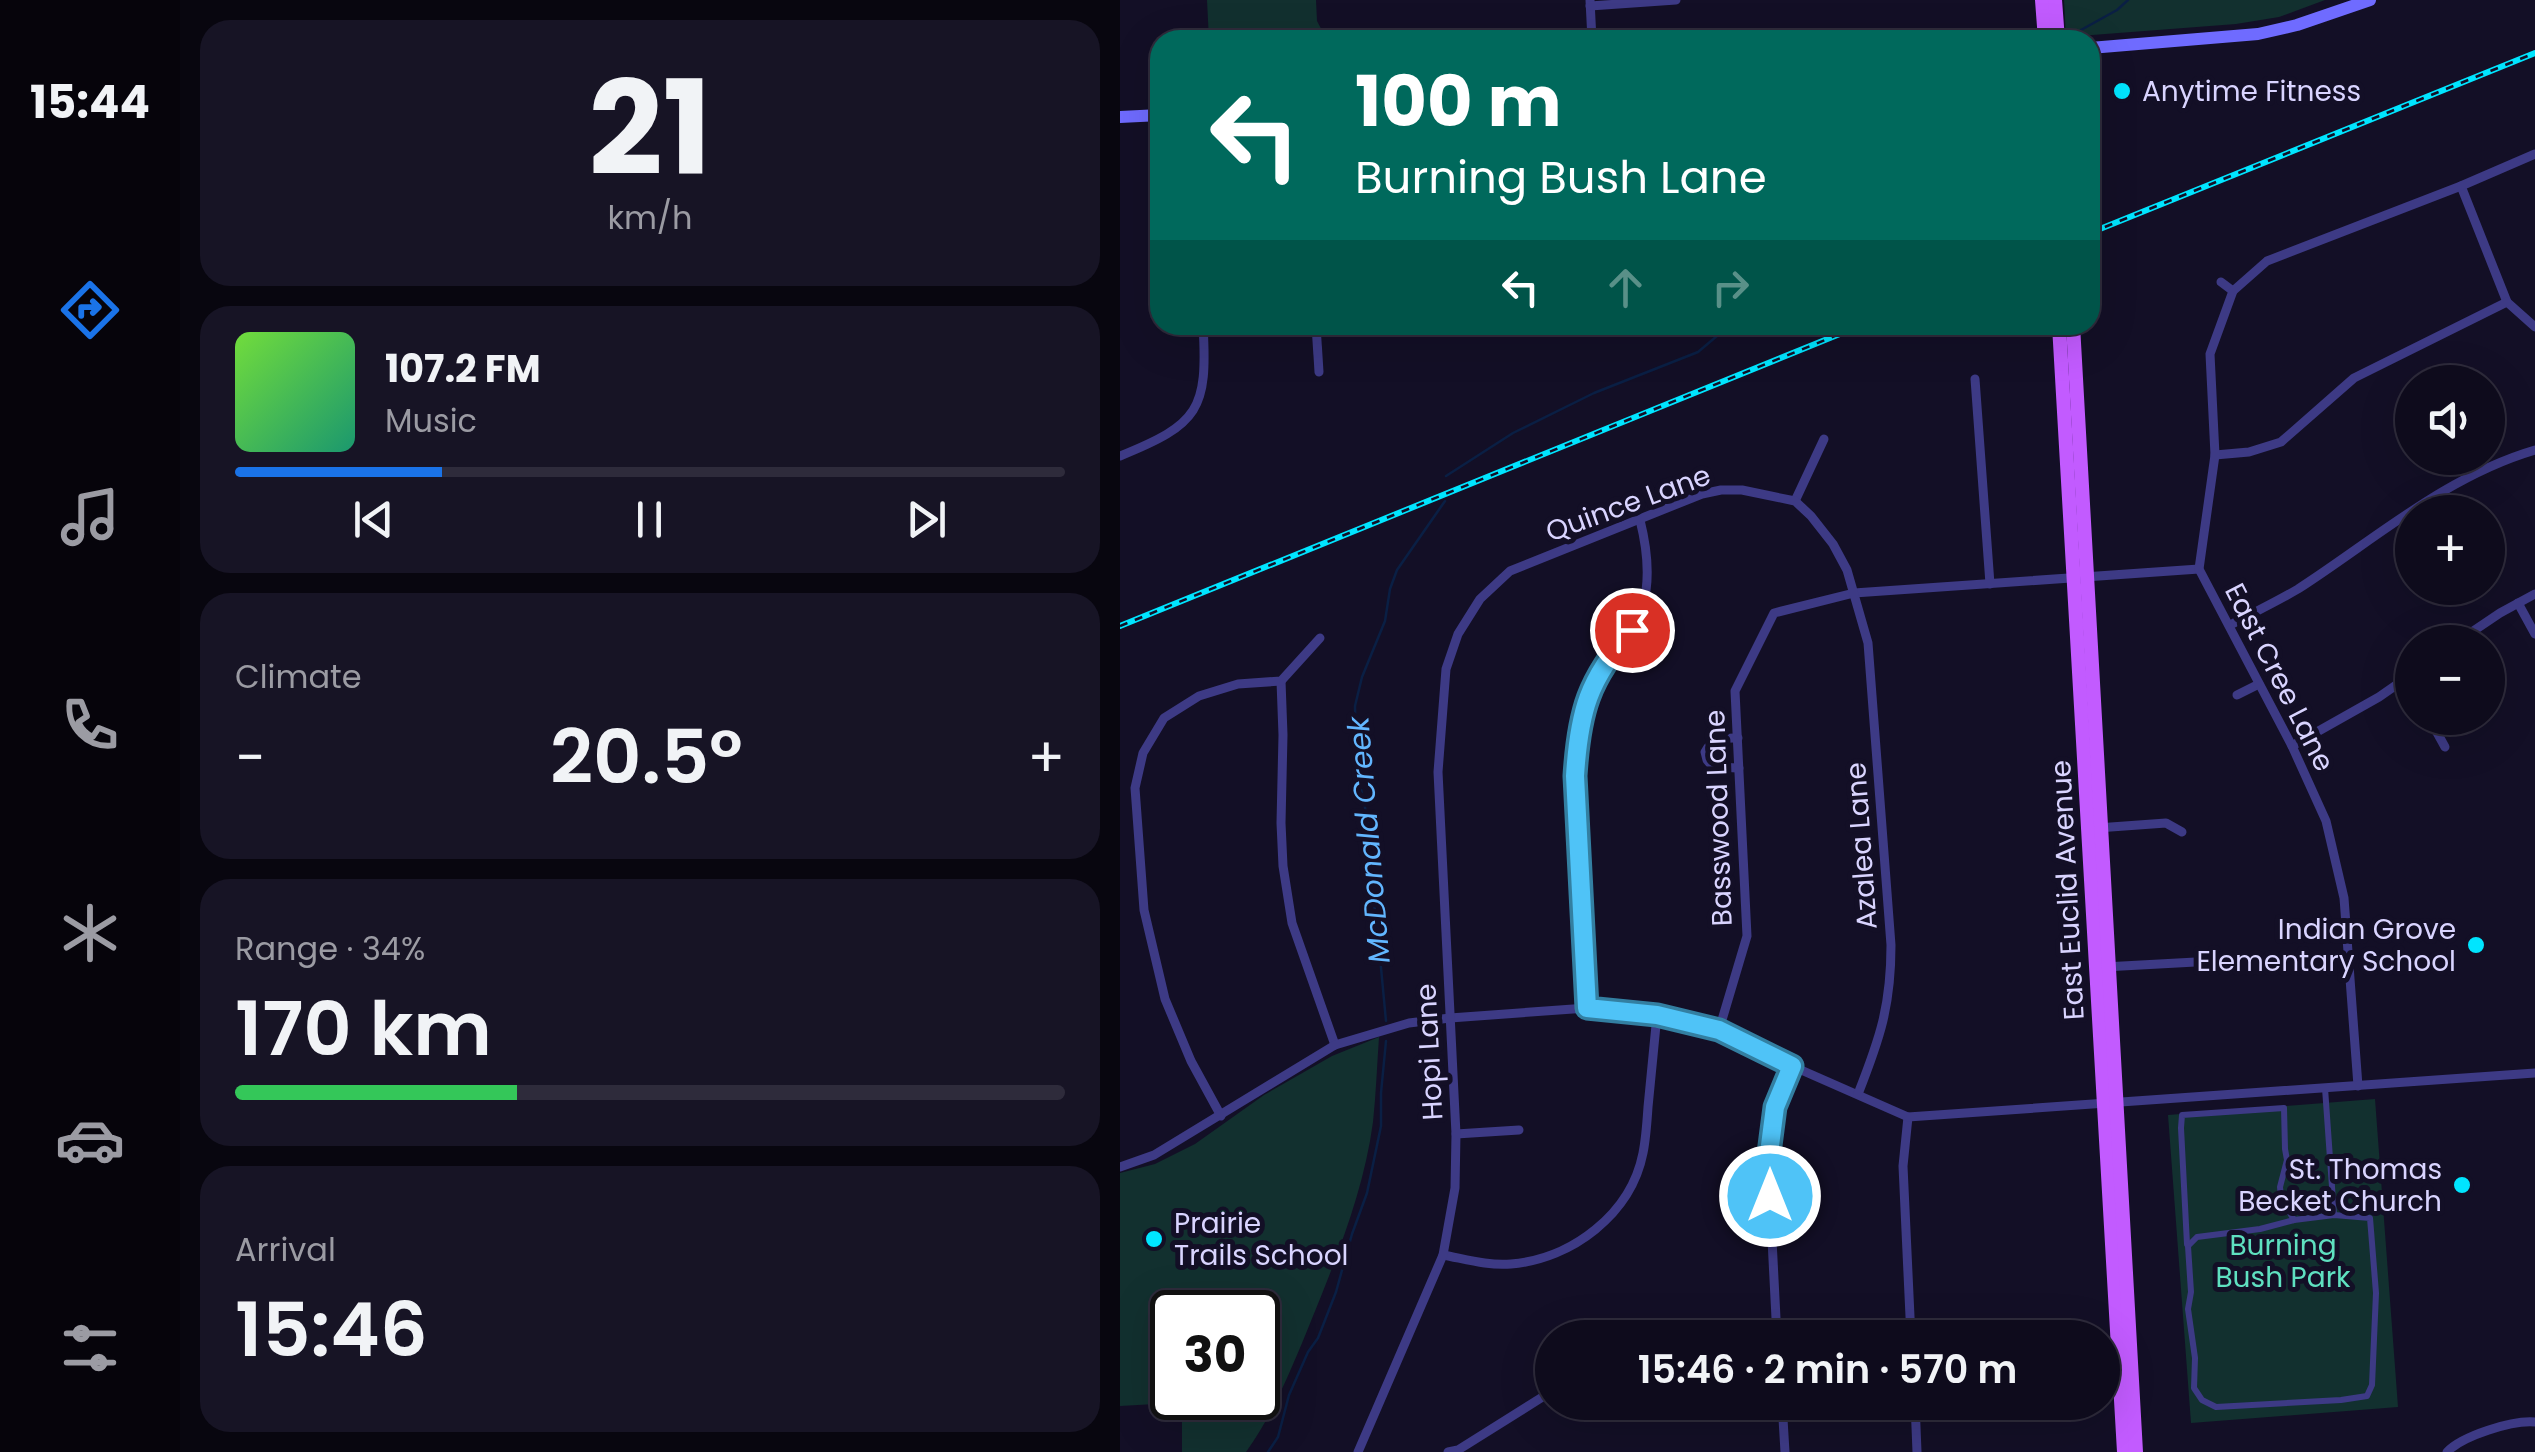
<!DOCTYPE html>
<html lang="en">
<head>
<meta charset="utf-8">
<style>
	:root { --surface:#0e0b1c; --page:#171425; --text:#f1f3f6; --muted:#9b9ba3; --line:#2e2b3b; --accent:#1a73e8 }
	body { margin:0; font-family:Poppins,sans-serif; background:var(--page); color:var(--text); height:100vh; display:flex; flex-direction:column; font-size:38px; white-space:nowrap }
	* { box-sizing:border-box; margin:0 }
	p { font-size:32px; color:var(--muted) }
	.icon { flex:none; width:55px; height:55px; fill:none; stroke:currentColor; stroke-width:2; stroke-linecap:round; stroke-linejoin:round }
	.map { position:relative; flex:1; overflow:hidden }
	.panel { display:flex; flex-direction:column; gap:20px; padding:20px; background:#08060f; width:940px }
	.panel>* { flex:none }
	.hud { position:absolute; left:30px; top:30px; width:950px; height:305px; border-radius:30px; box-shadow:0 10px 40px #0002,0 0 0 2px var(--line); background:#00695c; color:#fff; overflow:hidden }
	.fabs { position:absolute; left:1275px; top:365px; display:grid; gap:20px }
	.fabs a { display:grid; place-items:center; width:110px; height:110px; border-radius:50%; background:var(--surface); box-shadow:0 10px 40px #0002,0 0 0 2px var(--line); font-size:50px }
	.speed { position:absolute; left:30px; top:1290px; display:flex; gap:20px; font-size:50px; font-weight:700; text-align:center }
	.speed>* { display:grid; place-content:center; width:130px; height:130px; border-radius:50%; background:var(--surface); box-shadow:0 10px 40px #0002,0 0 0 2px var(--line); line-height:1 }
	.speed .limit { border:5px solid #111; border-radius:15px; background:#fff; color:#111 }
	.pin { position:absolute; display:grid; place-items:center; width:85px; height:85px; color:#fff; margin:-42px; border:5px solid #fff; border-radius:50%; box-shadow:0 2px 10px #0007 }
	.me { position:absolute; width:110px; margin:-55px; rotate:0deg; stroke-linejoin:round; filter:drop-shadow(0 0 8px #0008) }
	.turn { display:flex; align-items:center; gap:35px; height:210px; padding:0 40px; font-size:45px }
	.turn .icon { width:130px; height:130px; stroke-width:2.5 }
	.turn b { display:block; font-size:70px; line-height:85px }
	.lanes { display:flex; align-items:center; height:95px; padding:0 40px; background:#0003; justify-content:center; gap:50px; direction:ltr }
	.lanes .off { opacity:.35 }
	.big { font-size:75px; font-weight:600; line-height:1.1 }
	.panel .card { flex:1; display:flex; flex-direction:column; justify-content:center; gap:15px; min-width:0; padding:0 35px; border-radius:30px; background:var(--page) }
	.panel .dial { align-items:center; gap:0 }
	.dial b { font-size:130px; line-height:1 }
	.song { display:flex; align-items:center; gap:30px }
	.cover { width:120px; height:120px; border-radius:15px; background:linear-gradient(135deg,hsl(100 70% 55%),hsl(160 70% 35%)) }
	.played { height:10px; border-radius:5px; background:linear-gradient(90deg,var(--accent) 25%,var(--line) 25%) }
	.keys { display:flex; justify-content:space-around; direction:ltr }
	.heat { display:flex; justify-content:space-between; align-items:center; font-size:55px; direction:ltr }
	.charge { height:15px; border-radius:8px; background:linear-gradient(90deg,#34c759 34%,var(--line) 0) }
	.trip { position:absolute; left:415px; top:1320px; width:585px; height:100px; border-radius:50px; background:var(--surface); box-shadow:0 10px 40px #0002,0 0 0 2px var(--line); font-weight:600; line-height:100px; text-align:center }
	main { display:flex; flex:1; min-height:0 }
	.tab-bar { display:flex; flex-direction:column; width:180px; justify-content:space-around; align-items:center; background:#06040b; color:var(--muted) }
	.tab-bar .icon { width:70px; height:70px }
	.tab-bar .on { color:var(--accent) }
	.tab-bar b { font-size:45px; color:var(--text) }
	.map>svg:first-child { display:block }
	.green { fill:#12302f; fill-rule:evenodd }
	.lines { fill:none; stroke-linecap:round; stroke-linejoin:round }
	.stream { stroke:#0a1f44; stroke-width:2.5 }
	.pedestrian { stroke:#3d3a85; stroke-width:6 }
	.minor { stroke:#3d3a85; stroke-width:9 }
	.secondary { stroke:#6f6bff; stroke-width:12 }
	.primary { stroke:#c25bff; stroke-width:14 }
	.rail-casing { stroke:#00e5ff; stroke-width:6 }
	.rail { stroke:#130f26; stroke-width:2.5; stroke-dasharray:8; stroke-linecap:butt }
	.route-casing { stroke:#337fa1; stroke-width:25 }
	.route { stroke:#4fc3f7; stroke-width:18 }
	.poi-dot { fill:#00e5ff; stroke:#130f26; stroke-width:4 }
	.labels { text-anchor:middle; stroke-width:10; stroke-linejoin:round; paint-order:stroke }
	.poi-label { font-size:28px; fill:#d9d4ff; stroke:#130f26; text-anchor:start }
	.street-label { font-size:28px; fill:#d9d4ff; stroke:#130f26 }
	.park-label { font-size:28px; fill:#5fe0c0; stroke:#130f26 }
	.water-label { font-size:30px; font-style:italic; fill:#62b6ff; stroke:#130f26 }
</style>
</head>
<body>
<main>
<nav class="tab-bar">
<b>15:44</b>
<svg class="icon on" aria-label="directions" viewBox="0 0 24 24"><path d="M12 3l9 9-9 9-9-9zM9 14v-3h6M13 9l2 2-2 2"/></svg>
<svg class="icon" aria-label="music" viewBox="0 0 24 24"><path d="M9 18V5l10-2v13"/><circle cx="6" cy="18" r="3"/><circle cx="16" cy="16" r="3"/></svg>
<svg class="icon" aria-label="phone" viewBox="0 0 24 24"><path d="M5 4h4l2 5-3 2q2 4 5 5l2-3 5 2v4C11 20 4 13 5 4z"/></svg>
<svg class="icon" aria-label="climate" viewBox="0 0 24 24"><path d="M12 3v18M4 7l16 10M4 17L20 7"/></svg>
<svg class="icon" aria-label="car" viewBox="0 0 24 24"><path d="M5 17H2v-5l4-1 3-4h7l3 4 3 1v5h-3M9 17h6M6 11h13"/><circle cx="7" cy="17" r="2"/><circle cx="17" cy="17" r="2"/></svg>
<svg class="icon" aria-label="filters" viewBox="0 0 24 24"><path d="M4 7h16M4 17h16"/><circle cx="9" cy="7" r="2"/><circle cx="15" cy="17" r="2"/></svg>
</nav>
<section class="panel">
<div class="card dial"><b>21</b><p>km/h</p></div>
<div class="card">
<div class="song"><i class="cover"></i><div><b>107.2 FM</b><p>Music</p></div></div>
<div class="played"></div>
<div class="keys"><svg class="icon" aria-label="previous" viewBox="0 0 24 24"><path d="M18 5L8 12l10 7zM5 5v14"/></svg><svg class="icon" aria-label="pause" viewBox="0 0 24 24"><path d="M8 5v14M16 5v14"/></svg><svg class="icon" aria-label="next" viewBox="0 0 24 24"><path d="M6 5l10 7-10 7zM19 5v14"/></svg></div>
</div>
<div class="card"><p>Climate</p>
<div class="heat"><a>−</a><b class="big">20.5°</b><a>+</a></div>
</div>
<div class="card"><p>Range · 34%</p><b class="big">170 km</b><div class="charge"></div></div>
<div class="card"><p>Arrival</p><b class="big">15:46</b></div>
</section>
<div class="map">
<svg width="1415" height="1452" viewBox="0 0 1415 1452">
	<rect width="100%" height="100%" fill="#130f26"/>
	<g class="green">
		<polygon points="87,0 196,0 197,21 207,40 89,40"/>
		<polygon points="944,0 1205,0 1159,17 1116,24 946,37"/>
		<path d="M259 1037C257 1065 256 1094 253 1122 244 1190 217 1257 191 1321 173 1365 154 1413 126 1452H62V1422H55L53 1403 0 1406V1173L35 1164 75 1144 144 1095 212 1056ZM52 1312H138V1398H52Z"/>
		<polygon points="1255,1099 1278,1407 1071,1423 1048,1115"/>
	</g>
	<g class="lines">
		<g class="stream">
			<polyline points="961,30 997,10 1008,0"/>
			<polyline points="326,476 393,433 474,393 578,352 610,325"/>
			<polyline points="266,1021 256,914 250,887 249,826 236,766 235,706 242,677 265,621 270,589 277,570 325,501"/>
			<polyline points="148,1452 158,1437 169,1395 188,1352 198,1338 216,1292 232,1234 247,1193 261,1126 261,1093 266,1041"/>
		</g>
		<g class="pedestrian">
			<polyline points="1205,1088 1214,1215 1250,1218 1256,1293 1252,1385 1247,1396 1221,1400 1096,1407 1082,1400 1074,1388 1075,1358 1068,1309 1071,1292 1068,1246 1077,1237 1140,1229 1174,1220 1214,1215"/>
			<polyline points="1067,1244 1061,1128 1062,1115 1164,1108 1165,1149 1167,1160 1160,1187 1161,1197 1174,1220"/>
		</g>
		<g class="minor">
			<polyline points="470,0 472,40"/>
			<polyline points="470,6 556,0"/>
			<polyline points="1341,186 1387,302 1415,327"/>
			<polyline points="1101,282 1113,291"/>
			<polyline points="196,325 199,372"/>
			<polyline points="310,325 310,328"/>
			<polyline points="855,379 870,584"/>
			<polyline points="1095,455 1129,452 1161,442 1234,378 1387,302"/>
			<path d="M0 456C79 424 88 410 83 325"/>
			<polyline points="675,501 704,439"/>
			<polyline points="1398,603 1415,634"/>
			<path d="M1110 625C1133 613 1156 602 1178 589 1254 540 1326 476 1415 450"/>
			<polyline points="1337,642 1380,613 1415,594"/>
			<polyline points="161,681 163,735 161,823 163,866 172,923 215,1045"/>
			<polyline points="1117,695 1139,684"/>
			<polyline points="1309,718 1325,747"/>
			<path d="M618 738C602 738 593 737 585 752L587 760 593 767 619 768"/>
			<polyline points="1172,746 1259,697 1292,674"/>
			<polyline points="977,828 1046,823 1062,832"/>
			<polyline points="984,967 1094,961"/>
			<path d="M467 1008 455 776C457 745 460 713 472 684 481 665 496 649 509 633 533 602 529 556 520 520"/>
			<polyline points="599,1030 627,936 615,691 654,613 734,593 1079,569"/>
			<polyline points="1238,1086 1224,898 1206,821 1172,746 1079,569 1095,455 1090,354 1113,291 1147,261 1341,186 1415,154"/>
			<polyline points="101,1116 71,1061 45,999 24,910 15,788 23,753 44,718 79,696 118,684 161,681 200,638"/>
			<polyline points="788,1117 783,1166 791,1338"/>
			<polyline points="336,1134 399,1130"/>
			<polyline points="0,1167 34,1155 215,1045 289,1023 330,1018 467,1008 537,1015 599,1030 672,1066 788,1117 1415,1073"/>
			<path d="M323 1255C345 1259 368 1266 391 1264 452 1259 511 1214 523 1153 526 1138 527 1122 528 1107 531 1076 534 1045 537 1015"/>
			<polyline points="657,1338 648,1161 655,1107 672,1066"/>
			<polyline points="662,1402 665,1452"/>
			<polyline points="795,1402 797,1452"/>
			<path d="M238 1452 323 1255 335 1188 336 1134 318 772 326 669 338 634 360 599 390 571 582 494 601 490H622L675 501 691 516 713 544 727 570 748 643 771 945C771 1006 760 1038 738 1094"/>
			<polyline points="328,1452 338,1450 432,1391"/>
			<path d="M1327 1452C1342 1436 1392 1420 1415 1422"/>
		</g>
		<g class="secondary">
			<polyline points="970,48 1138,34 1177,25 1250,0"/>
			<polyline points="0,117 40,115"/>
		</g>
		<g class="primary">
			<polyline points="922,0 925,40"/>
			<polyline points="935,0 938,40"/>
			<polyline points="939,325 1004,1452"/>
			<polyline points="953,325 1016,1452"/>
		</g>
		<defs>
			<g id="rail">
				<polyline points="970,233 1415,53"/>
				<polyline points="0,626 742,325"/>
			</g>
		</defs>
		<use href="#rail" class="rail-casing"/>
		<use href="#rail" class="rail"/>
	</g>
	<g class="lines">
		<defs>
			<path id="route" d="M512 630C468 679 459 712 455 776L467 1008 537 1015 599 1030 672 1066 655 1107 648 1161 650 1196"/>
		</defs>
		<use href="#route" class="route-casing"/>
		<use href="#route" class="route"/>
	</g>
	<g class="poi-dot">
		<circle cx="1002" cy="91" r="10"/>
		<circle cx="1356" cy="945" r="10"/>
		<circle cx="1342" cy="1185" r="10"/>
		<circle cx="34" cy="1239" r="10"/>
	</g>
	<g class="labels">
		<g class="poi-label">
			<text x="1022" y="101">Anytime Fitness</text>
			<text x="1336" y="939" text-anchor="end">Indian Grove<tspan x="1336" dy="32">Elementary School</tspan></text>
			<text x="1322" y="1179" text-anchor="end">St. Thomas<tspan x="1322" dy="32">Becket Church</tspan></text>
			<text x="54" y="1233">Prairie<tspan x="54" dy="32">Trails School</tspan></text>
		</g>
		<g class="street-label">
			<text transform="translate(508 503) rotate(-20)" y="10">Quince Lane</text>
			<text transform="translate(1160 677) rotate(63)" y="10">East Cree Lane</text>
			<text transform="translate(598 818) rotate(-92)" y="10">Basswood Lane</text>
			<text transform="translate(741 846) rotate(-94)" y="10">Azalea Lane</text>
			<text transform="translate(947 890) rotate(-93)" y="10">East Euclid Avenue</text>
			<text transform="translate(309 1052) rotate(-93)" y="10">Hopi Lane</text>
		</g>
		<g class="park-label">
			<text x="1163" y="1255">Burning<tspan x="1163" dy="32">Bush Park</tspan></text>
		</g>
		<g class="water-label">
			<text transform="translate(249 840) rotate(-95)" y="10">McDonald Creek</text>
		</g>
	</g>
</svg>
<div class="fabs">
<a><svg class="icon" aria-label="sound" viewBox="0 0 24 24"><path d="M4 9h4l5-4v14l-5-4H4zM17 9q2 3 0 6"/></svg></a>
<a>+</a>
<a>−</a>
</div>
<div class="speed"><div class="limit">30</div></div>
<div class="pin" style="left:512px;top:630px;background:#d93025"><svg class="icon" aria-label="arrive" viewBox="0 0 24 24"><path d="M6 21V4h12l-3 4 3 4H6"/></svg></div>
<svg class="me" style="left:650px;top:1196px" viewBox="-20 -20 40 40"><circle r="17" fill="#4fc3f7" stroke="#fff" stroke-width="3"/><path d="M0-11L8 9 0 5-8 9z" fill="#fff"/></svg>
<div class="trip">15:46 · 2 min · 570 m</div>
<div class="hud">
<div class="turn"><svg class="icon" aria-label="left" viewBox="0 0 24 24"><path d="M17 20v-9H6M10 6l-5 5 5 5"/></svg><div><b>100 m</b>Burning Bush Lane</div></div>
<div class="lanes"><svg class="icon" aria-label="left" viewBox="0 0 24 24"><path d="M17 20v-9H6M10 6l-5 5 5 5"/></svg><svg class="icon off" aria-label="ahead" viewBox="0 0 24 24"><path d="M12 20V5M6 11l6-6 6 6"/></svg><svg class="icon off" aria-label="right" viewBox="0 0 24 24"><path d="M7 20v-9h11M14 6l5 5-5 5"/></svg></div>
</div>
</div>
</main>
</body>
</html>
